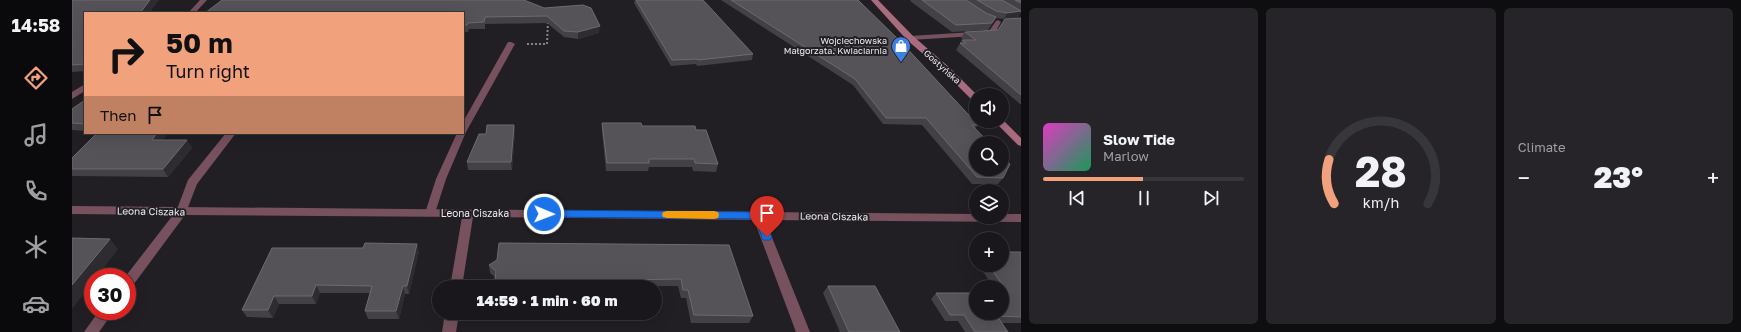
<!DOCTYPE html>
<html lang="en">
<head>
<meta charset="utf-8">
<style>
	:root { --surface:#19171b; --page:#262428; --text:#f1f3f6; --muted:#9f9fa3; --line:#37363a; --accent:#f1a17b }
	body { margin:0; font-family:"Golos Text",sans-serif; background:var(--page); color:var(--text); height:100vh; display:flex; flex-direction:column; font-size:15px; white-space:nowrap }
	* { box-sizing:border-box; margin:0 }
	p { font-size:13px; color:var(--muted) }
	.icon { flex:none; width:22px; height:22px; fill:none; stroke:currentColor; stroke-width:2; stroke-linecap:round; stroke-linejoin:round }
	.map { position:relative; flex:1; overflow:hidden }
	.details { display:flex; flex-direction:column; gap:8px; padding:8px; background:#0e0d0f; width:720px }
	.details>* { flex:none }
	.hud { position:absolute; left:12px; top:12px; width:380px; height:122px; border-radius:0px; box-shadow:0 4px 16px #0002,0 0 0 1px var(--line); background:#f1a17b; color:#111; overflow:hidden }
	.controls { position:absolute; left:897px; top:88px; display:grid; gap:8px }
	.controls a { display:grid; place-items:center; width:40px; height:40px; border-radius:50%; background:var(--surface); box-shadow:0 4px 16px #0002,0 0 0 1px var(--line); font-size:20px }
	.speed { position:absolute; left:12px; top:268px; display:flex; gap:8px; font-size:20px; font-weight:700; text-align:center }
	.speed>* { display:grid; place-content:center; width:52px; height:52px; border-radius:50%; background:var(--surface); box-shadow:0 4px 16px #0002,0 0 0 1px var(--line); line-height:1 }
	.speed .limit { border:6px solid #d22; background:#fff; color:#111 }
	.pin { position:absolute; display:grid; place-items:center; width:34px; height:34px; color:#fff; margin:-41px -17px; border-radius:50% 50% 50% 0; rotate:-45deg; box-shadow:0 0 4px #0007 }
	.pin .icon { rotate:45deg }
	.me { position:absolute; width:44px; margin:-22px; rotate:91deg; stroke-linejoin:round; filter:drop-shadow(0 0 3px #0008) }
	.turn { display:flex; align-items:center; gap:14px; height:84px; padding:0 16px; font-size:18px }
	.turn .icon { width:52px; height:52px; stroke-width:2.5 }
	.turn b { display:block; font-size:28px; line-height:34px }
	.then { display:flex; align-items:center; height:38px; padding:0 16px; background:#0003; gap:8px; font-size:15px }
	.big { font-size:30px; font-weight:800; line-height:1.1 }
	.details .card { flex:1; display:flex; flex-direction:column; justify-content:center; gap:6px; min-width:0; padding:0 14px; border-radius:6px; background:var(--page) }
	.details .dial { align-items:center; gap:0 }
	.dial svg { height:104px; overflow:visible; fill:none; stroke:var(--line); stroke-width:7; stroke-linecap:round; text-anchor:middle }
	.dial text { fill:var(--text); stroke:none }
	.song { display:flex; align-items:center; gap:12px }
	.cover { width:48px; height:48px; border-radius:6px; background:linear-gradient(135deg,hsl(310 70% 55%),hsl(150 70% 35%)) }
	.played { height:4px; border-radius:2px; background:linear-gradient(90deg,var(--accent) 50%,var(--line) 50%) }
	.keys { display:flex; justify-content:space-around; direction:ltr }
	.heat { display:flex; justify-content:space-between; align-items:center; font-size:22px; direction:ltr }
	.details .tiles { flex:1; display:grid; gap:8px; grid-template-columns:repeat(3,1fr) }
	.trip { position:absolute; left:360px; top:280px; width:230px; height:40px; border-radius:20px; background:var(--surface); box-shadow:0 4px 16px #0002,0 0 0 1px var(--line); font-weight:800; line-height:40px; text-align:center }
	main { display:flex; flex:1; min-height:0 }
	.dock { display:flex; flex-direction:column; width:72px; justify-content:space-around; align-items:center; background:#0a090b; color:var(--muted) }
	.dock .icon { width:28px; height:28px }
	.dock .active { color:var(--accent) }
	.dock b { font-size:18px; color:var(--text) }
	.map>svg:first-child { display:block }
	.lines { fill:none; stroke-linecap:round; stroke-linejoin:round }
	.path { stroke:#878589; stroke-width:2; stroke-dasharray:2 2; stroke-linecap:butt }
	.service { fill:#77515d; fill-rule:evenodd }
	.minor { fill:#77515d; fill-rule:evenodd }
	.secondary { fill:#a96c7f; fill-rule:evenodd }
	.wall { fill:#434046 }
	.shaded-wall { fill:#2e2b31 }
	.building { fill:#555258; stroke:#6d6a70 }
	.route { fill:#1a73e8; stroke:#114b97 }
	.slow { fill:#f59e0b }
	.labels { text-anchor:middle; stroke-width:4; stroke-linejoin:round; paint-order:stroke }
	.far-poi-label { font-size:9px; fill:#eeecf0; stroke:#211f24; text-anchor:end }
	.far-street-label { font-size:9px; fill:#eeecf0; stroke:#211f24 }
	.street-label { font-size:10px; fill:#eeecf0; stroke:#211f24 }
</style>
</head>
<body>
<main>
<nav class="dock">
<b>14:58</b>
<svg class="icon active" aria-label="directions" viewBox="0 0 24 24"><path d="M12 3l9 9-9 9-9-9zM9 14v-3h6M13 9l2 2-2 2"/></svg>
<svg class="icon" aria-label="music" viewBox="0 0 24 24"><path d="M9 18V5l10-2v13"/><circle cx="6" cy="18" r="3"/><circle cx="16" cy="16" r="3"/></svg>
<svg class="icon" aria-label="phone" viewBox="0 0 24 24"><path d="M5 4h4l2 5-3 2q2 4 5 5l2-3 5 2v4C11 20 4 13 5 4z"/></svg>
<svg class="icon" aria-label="climate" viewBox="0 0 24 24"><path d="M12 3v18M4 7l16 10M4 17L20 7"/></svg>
<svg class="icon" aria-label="car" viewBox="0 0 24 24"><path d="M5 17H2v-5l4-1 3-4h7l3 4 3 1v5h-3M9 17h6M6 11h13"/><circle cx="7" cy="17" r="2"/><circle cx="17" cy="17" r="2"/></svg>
</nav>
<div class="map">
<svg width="949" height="332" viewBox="0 0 949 332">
	<rect width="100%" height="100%" fill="#211f24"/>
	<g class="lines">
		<polyline class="path" points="455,44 475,44 476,20"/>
		<g class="service">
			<polygon points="926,20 929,22 922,35 919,35 838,40 834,38 838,36 917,31 924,21"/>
			<polygon points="436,42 439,42 443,44 394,132 374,179 363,213 362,216 354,216 353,213 364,179 385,133 391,133 391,122"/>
			<polygon points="154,133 164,133 125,184 113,215 105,215 104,212 116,180"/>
		</g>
		<g class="minor">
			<polygon points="128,0 135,0 123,13 116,13"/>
			<polygon points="13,84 13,91 0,99 0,92"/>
			<polygon points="0,206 904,214 904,217 930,217 930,214 949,214 949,222 693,220 738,332 724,332 682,220 401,217 390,287 378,287 390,217 113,215 59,288 55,289 55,277 53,277 101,215 0,214"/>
			<polygon points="27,311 42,311 27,332 12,332"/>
			<polygon points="373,313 387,313 384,332 370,332"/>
		</g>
		<g class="secondary">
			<polygon points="799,0 806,0 841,36 878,68 905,95 904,102 901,101 872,72 835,40"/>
			<polygon points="930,119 949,138 949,146 946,145 922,121 930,121"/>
		</g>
	</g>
	<g class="wall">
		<polygon points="0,0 87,0 77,13 13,13 13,71 0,72"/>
		<polygon points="452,0 527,33 506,39 492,37 475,23 413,24 413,29 397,29 396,32 391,32 391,13"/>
		<polygon points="563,0 564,0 681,54 680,60 625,66 624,64 599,66 562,3"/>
		<polygon points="649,0 786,0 906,125 903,128 931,178 926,184 900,184 850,125 811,124 781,85"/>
		<polygon points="839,0 949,0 949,12 946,17 932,19 924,18 916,30 880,32 838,1"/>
		<polygon points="949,18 949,104 948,104 884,50 890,40 892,40 889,38 893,32 926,30"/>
		<polygon points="13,100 13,131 0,130 0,109"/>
		<polygon points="530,123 624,130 646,164 644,172 621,171 620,167 577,167 576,171 534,171 530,131"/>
		<polygon points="442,125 443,132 440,170 396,170 395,162 414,134"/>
		<polygon points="91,140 115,140 120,148 96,177 0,176 0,169"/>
		<polygon points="657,245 681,316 677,323 619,323 614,298 609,298 606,286 422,287 423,277 418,273 417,265"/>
		<polygon points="200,248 347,251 337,294 333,294 327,319 296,319 293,311 298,293 248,293 244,304 207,304 201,318 175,317 170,310"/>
		<polygon points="949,252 949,323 929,323 936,332 893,332 886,321 873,321 859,299 864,293 930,313 930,287 922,287 906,265 930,265"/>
		<polygon points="904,254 904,262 901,258"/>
		<polygon points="756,286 828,332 768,332 751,293"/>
	</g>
	<g class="shaded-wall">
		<polygon points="78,0 87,0 77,13 68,13"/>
		<polygon points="949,11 946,17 932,19 935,13"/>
		<polygon points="528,26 527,33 506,39 506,32"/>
		<polygon points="442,125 443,132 440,170 439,162"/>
		<polygon points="85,133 97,133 84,147 80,140"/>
		<polygon points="115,140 120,148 96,177 91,169"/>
		<polygon points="38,239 46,249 25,277 21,277 21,282 0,309 0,285"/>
		<polygon points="345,244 347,251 337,294 335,286"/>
		<polygon points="244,285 248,293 244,304 240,296"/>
		<polygon points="331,286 333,294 327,319 324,311"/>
		<polygon points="202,296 207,304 201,318 196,310"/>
	</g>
	<g class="building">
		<polygon points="0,0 78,0 68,13 13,13 13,64 0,65 0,43 1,42 0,43"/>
		<polygon points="150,0 452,0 472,8 511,5 519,8 528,26 506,32 492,31 475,16 413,17 412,22 396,23 395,25 391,25 391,13 133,13"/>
		<polygon points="564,0 631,0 681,54 626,60 625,59 600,60"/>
		<polygon points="659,0 786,0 830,43 906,125 900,125 917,143 904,143 904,169 930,169 930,156 938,164 931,178 905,177 854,118 814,118 783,79"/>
		<polygon points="850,0 894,0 914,13 924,17 920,23 884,25"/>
		<polygon points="905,0 930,0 949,11 935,13 924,11"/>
		<polygon points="943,0 949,0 949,3"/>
		<polygon points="949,18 949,95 888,43 894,43 890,40 904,40 893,32 926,30 933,19"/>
		<polygon points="13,100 13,124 0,123 0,109"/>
		<polygon points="530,123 569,123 570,126 623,126 624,130 634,130 646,164 623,163 622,159 577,159 577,163 535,163"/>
		<polygon points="415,125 442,125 439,162 395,162 407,134 414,134"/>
		<polygon points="25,133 85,133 80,140 115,140 91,169 0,169 0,158"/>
		<polygon points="0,238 38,239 0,285"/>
		<polygon points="293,243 345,244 335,286 331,286 324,311 293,311 300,286 244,285 240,296 202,296 196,310 170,310 200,248 291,248"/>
		<polygon points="427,243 657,245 681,316 622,315 616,290 611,290 609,279 486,281 486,285 471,285 471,287 422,287 424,271 417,265 425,260"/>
		<polygon points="930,252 949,252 949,317 925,316 936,332 903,332 892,315 878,315 864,293 904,293 904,313 930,313 930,293 937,293 916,265 930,265"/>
		<polygon points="756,286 803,286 828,332 777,332"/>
	</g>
	<polygon class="route" points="472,210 686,212 690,213 691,216 700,237 698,240 691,240 683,219 472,217 469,216 467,214 469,211"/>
	<polygon class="slow" points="595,211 642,211 646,212 647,215 646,218 642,219 595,218 591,217 590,215 591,212"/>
	<defs>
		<symbol id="shop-pin" viewBox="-11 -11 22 30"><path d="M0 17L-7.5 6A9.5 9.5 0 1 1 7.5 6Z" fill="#3f7fe0" stroke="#211f24"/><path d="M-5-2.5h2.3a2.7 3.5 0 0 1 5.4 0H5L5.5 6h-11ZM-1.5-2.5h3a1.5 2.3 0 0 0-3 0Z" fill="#fff"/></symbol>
	</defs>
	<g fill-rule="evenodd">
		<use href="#shop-pin" x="818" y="35" width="22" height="30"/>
	</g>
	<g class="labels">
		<g class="far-poi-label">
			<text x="815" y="44">Wojciechowska<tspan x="815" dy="10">Małgorzata. Kwiaciarnia</tspan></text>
		</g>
		<g class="far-street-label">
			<text transform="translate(870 67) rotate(42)" y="3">Gostyńska</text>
		</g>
		<g class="street-label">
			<text transform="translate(79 211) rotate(1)" y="4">Leona Ciszaka</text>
			<text x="403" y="217">Leona Ciszaka</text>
			<text transform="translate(762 216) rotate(1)" y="4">Leona Ciszaka</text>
		</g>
	</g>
</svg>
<div class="controls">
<a><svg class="icon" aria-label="sound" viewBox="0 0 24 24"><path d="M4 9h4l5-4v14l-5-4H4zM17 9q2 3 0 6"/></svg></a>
<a><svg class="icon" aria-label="search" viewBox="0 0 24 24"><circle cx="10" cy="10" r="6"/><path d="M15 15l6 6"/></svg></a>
<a><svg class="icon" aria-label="layers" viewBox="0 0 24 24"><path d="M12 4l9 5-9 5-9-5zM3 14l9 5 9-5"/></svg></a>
<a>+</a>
<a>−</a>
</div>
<div class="speed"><div class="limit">30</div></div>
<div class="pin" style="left:695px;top:237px;background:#d93025"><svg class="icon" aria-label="arrive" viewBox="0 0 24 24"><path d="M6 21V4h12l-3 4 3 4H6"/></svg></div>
<svg class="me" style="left:472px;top:214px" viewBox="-20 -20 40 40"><circle r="17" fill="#1a73e8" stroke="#fff" stroke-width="3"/><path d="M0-11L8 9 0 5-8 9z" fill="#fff"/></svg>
<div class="trip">14:59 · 1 min · 60 m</div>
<div class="hud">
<div class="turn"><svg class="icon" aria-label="right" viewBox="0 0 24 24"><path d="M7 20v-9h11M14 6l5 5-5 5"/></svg><div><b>50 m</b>Turn right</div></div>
<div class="then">Then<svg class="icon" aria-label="arrive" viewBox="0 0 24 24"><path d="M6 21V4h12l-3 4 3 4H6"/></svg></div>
</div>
</div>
<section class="details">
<div class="tiles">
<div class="card">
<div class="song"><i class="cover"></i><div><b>Slow Tide</b><p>Marlow</p></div></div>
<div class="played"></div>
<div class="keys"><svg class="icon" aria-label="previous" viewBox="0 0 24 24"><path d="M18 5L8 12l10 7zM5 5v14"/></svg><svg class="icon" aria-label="pause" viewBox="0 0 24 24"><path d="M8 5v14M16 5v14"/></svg><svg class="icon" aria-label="next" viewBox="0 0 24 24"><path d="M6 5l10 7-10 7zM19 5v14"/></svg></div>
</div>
<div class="card dial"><svg viewBox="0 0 100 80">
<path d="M14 69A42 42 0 1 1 86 69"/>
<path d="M14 69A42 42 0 0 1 10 35" stroke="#f1a17b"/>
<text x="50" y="56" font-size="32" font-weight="700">28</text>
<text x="50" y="72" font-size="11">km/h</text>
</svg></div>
<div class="card"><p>Climate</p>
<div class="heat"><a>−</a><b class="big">23°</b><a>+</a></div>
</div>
</div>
</section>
</main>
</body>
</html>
